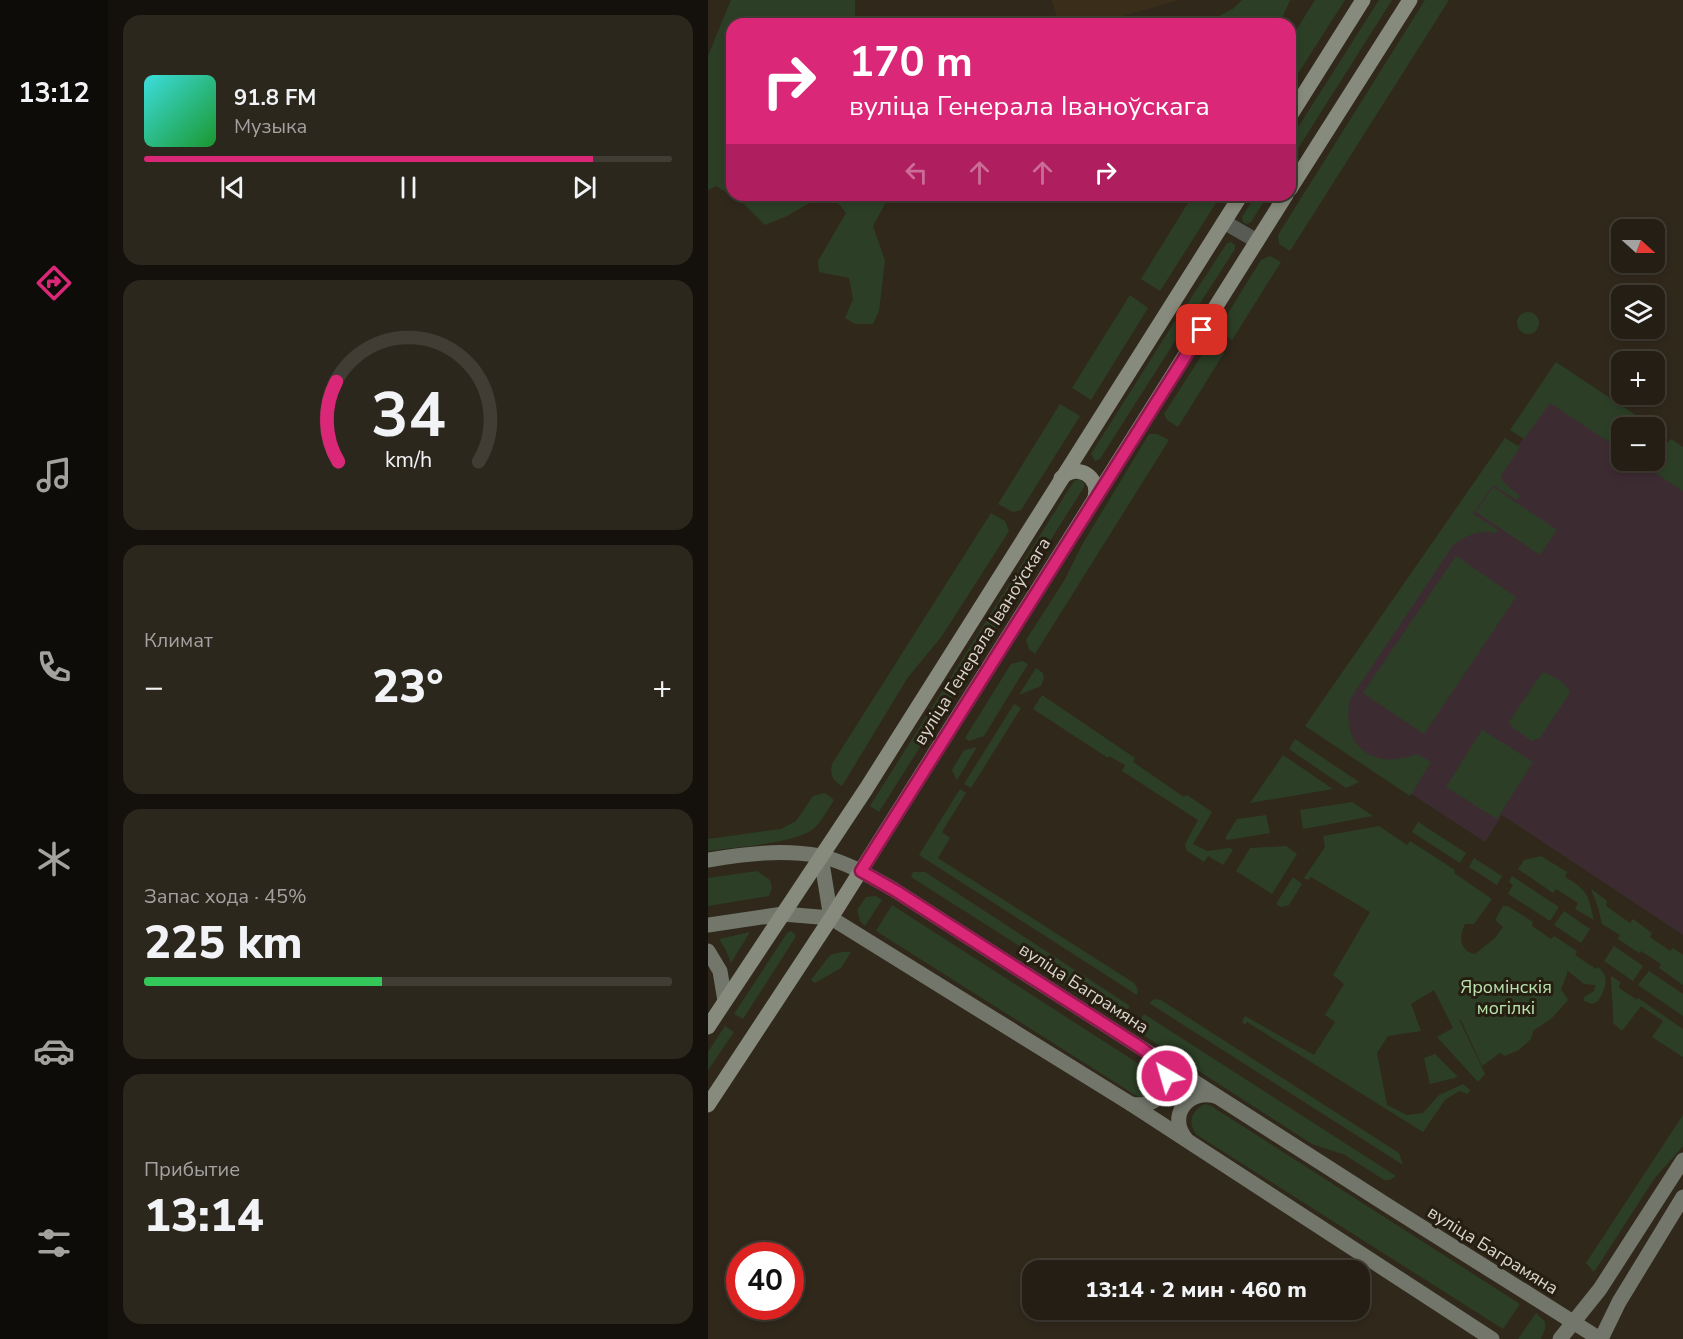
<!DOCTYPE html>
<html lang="ru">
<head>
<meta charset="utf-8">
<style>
	:root { --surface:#241e14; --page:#2c271d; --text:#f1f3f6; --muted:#a3a2a0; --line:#413c34; --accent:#db2777 }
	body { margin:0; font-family:"Nunito Sans",sans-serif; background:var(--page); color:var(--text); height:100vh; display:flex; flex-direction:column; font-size:22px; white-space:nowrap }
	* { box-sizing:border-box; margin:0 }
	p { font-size:20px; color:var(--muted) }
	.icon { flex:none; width:33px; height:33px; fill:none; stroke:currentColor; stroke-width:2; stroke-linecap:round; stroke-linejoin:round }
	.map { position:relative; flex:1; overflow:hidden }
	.sheet { display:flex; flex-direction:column; gap:15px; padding:15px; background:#14100b; width:600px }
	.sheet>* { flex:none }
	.banner { position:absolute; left:18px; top:18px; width:570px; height:183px; border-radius:18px; box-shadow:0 3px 9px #0003,0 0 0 2px var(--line); background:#db2777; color:#fff; overflow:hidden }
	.needle { width:39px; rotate:111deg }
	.buttons { position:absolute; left:903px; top:219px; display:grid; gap:12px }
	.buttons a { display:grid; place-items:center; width:54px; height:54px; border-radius:12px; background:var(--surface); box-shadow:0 3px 9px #0003,0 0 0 2px var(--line); font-size:30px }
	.speed { position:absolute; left:18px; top:1242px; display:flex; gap:12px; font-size:30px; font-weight:700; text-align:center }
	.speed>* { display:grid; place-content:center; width:78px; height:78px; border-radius:50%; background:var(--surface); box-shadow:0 3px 9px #0003,0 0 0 2px var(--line); line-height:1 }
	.speed .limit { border:9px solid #d22; background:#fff; color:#111 }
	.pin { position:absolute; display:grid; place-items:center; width:51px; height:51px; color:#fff; margin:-26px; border-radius:12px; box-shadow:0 3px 9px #0006 }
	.me { position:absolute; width:66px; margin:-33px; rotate:322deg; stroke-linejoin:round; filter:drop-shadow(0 0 4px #0008) }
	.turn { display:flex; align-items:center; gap:21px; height:126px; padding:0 24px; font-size:27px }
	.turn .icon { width:78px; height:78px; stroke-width:2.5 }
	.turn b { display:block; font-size:42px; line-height:51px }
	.lanes { display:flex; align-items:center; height:57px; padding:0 24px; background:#0003; justify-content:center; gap:30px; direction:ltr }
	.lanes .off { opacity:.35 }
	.big { font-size:45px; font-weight:800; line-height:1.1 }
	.sheet .widget { flex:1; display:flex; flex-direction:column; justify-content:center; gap:9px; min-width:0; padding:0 21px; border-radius:18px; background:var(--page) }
	.sheet .dial { align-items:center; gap:0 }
	.dial svg { height:156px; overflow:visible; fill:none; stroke:var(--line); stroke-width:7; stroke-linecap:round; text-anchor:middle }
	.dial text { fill:var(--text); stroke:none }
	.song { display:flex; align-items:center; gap:18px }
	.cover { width:72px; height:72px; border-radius:9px; background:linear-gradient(135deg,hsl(180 70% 55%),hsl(130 70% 35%)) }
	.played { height:6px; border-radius:3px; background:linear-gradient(90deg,var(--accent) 85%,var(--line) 85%) }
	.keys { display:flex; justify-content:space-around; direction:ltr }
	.heat { display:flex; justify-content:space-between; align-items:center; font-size:33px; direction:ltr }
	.charge { height:9px; border-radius:4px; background:linear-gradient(90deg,#34c759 45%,var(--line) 0) }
	.trip { position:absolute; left:314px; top:1260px; width:348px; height:60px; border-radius:18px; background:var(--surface); box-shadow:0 3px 9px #0003,0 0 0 2px var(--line); font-weight:800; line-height:60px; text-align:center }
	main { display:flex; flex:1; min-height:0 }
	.menu { display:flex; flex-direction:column; width:108px; justify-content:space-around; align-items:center; background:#0e0c08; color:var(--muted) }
	.menu .icon { width:42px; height:42px }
	.menu .on { color:var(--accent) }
	.menu b { font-size:27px; color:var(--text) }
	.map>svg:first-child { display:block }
	.built { fill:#3a2e1b }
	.education { fill:#3d2b32 }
	.green { fill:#2c3f26 }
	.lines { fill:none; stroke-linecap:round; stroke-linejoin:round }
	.street { stroke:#585b54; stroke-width:15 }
	.secondary { stroke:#72766b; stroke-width:15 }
	.primary { stroke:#868b7d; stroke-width:15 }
	.route-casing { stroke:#8e194d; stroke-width:15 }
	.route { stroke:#db2777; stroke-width:10 }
	.labels { text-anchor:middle; stroke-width:6; stroke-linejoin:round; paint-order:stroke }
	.street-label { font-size:18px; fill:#dad4cc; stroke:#271e12 }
	.park-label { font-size:18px; fill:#b9e3ae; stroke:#271e12 }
</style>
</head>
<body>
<main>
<nav class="menu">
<b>13:12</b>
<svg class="icon on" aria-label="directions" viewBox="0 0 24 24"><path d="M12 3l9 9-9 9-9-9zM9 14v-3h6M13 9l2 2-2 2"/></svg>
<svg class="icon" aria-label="music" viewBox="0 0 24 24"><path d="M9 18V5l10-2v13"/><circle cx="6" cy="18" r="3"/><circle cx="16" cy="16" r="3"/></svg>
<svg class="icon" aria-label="phone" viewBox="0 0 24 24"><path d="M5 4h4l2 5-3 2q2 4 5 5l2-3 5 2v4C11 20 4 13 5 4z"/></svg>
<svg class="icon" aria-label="climate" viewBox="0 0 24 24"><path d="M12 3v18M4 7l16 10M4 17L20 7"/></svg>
<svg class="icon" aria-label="car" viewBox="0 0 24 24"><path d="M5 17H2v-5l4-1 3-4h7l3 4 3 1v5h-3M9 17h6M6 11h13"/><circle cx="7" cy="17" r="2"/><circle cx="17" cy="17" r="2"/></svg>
<svg class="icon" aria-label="filters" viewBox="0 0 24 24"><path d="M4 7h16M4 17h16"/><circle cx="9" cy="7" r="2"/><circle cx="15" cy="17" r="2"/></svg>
</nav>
<section class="sheet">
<div class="widget">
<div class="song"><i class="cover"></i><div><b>91.8 FM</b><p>Музыка</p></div></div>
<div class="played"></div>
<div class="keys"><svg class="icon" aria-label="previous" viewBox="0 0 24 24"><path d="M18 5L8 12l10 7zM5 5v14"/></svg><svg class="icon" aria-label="pause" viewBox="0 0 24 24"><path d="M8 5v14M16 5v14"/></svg><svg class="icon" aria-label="next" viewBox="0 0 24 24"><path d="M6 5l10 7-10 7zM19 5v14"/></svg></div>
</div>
<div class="widget dial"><svg viewBox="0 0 100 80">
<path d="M14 69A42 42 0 1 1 86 69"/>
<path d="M14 69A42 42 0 0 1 13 28" stroke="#db2777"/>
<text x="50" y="56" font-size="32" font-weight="700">34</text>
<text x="50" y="72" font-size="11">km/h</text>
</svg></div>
<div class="widget"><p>Климат</p>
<div class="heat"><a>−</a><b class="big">23°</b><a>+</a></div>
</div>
<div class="widget"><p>Запас хода · 45%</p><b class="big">225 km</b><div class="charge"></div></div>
<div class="widget"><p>Прибытие</p><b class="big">13:14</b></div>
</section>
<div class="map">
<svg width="975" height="1339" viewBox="0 0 975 1339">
	<rect width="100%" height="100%" fill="#30281b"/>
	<polygon class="built" points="344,0 471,0 387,24 351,24"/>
	<polygon class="education" points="842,399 913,446 914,460 935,461 975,486 975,935 794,815 777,842 613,735"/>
	<g class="green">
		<polygon points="23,0 147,0 147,24 24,24 24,195 182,195 165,226 177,261 171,311 165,324 147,324 137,318 145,299 141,278 111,272 110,261 138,213 131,204 110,198 79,216 57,225 36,204 8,186 0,190 0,56"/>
		<polygon points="534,0 582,0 574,18 567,24 496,24 526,8"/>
		<polygon points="607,0 637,0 582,86 582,40"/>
		<polygon points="671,0 684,0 582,161 582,140"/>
		<polygon points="717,0 741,0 582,251 571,244 570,235"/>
		<polygon points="485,195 513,195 452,291 433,279"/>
		<polygon points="548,195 560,195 543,222 539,224 535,222 534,217"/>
		<polygon points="523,242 527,245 527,249 485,314 476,309 519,243"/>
		<polygon points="562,256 573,262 524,340 509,331 553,260"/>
		<polygon points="422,295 440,308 383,400 364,388"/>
		<circle cx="820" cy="323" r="11"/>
		<polygon points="467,321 476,327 392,459 387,461 383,454"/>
		<polygon points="501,344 516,353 470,427 459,420 456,414"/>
		<polygon points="848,362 938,422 936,427 914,428 913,450 842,403 816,439 802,430"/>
		<polygon points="352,404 372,416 313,510 305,512 290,504"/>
		<polygon points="441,434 449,434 461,440 327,654 321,649 318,640 356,581 374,545"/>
		<polygon points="947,434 959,443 963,439 975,447 975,491 929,461 946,460"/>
		<path d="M797 438 812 447 793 476 795 482 812 496 809 500 785 485 765 514 790 530 788 533C770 529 760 535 745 545L642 699C632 747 666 771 709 754L723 762 702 796 597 726Z"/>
		<polygon points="371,479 376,483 376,487 171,812 162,806 366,481"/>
		<polygon points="785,487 849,530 832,555 768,512"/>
		<path d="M283 513 297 521 301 531 234 636 200 677 134 786C124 780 122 775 124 764Z"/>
		<polygon points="748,556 808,597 716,734 655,693"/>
		<polygon points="314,661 320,664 276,736 261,741 257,738 303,664"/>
		<polygon points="328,668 335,673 336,678 333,686 311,695"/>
		<path d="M834 673C843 673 859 684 862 693L832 738 824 741 804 727 801 722Z"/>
		<polygon points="334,695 427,758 425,762 476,797 479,795 504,812 485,844 499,851 522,848 525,850 515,865 500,856 496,862 478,850 477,844 490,820 414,771 417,765 401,756 400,758 325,709"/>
		<polygon points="306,704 313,708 263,788 256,784"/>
		<polygon points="774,730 825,762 789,819 738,787"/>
		<polygon points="587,739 651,782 638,788 581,749"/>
		<polygon points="269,747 249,780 244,770 256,750"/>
		<polygon points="575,755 625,789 542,803"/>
		<polygon points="252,789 258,793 234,832 242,838 230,858 426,983 430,989 429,995 211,855"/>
		<path d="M117 793 126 800C120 809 113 823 104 830 83 844 27 847 0 851V839L73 829 88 821 105 796Z"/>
		<polygon points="644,802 665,816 595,829 592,810"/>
		<polygon points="558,815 562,833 519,840 517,838 529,819"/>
		<polygon points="710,822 758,853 752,863 704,832"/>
		<path d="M671 826 699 845 702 841 747 870 746 873 784 899 766 924H757C751 936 751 951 767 954L787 938 795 927 787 920 795 906H800L825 922 824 926 843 939 846 936 869 951 867 955 888 969 890 967C903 977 897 990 890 1001L884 1004 876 1001V997L886 991 887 985 876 984 859 970V974L853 989 860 1000 844 1018 825 1031 823 1039 811 1050 797 1056 792 1053 774 1066 753 1020 751 1019 777 1074 770 1082 729 1037 745 1028 726 990 703 1004 713 1031 680 1036 669 1053 679 1105 699 1115 715 1113 731 1095 755 1084 762 1090 760 1094 751 1091 737 1100 715 1132 539 1022 537 1025 534 1022 537 1016 606 1055 627 1022 617 1015 636 984 625 975 662 912 603 877 600 880 596 878 617 847 615 836Z"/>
		<polygon points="578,846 589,854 564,894 528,871 542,848"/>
		<path d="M833 856 859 872 857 877C881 891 880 895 886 920L867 909 870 903 848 889 845 893 810 869 816 860Z"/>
		<polygon points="766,858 794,876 789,885 761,867"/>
		<polygon points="49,871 62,880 64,888 61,896 0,906 0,878"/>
		<polygon points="205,872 217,872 422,1006 415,1015 410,1016 345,975 310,945 203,877"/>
		<polygon points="804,876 851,907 842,921 800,894 805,885 801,882"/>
		<polygon points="585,877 594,884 581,905 573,907 568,904"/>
		<polygon points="883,889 899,901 898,906 922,923 925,919 944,933 942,937 962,951 965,948 975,955 975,985 951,968 953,964 933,951 931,953 910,939 912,935 894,924 890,907"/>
		<polygon points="168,896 174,900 157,926 152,921 149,910 158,897"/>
		<path d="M184 905 442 1071C450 1079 449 1085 444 1095L432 1097 424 1093 168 931Z"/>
		<polygon points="856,911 882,929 873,943 846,925"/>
		<polygon points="83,931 87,934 87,938 35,1019 26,1014 79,933"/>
		<polygon points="42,932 23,963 18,950 11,939"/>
		<polygon points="906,946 935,966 925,981 896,961"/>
		<polygon points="134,952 143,952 133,968 107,983 103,980 122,955"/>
		<polygon points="941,971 975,994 975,1016 930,985"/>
		<path d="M903 976 912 982 911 988 929 1000 930 998 975 1029V1057L944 1037 955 1021 933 1006 914 1031 905 1023C906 1006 903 993 903 976Z"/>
		<polygon points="446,999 453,1000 691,1153 695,1165 441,1003"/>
		<path d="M436 1014 688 1176 682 1180H676L637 1155 604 1144 435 1035C429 1027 430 1022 436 1014Z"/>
		<polygon points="17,1026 26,1032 0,1070 0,1052"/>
		<polygon points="727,1054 750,1077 722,1084 716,1058"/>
		<path d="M497 1104 503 1106 812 1304 795 1329 489 1135C479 1123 483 1111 497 1104Z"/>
		<polygon points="975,1115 975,1146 946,1179 886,1272 878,1263"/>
		<polygon points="828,1313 837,1322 837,1329 833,1339 810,1339"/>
	</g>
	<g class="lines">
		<polyline class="street" points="516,222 549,241"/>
		<g class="secondary">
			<polyline points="113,857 123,918"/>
			<path d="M0 860C37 854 74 849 112 856 139 862 164 877 188 891L682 1207 892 1339"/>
			<polyline points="0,925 75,914 123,918 423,1104 784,1339"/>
			<polyline points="0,951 12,971 17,1001"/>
			<path d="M423 1104C450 1110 471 1083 451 1061"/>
			<path d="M478 1139C459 1116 480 1089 507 1096"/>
			<polyline points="852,1339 892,1289 975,1160"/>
			<polyline points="893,1339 911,1302 975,1197"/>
		</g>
		<g class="primary">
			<polyline points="582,116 655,0"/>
			<polyline points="582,189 702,0"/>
			<path d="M353 478C370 463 392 476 387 498"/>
			<polyline points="0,1027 158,789 533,195"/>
			<polyline points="0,1105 123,918 578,195"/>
		</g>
	</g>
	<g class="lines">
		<defs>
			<polyline id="route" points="459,1076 454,1064 432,1047 188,891 153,871 494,330"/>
		</defs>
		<use href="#route" class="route-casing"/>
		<use href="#route" class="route"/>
	</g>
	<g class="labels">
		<g class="street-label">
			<text transform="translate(274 641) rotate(-58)" y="6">вуліца Генерала Іваноўскага</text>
			<text transform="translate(376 988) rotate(33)" y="6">вуліца Баграмяна</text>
			<text transform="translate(785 1250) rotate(32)" y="6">вуліца Баграмяна</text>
		</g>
		<g class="park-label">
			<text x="798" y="993">Яромінскія<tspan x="798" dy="21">могілкі</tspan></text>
		</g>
	</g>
</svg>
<div class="buttons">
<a><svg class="needle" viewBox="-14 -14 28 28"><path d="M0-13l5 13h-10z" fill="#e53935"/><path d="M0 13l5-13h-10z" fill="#a3a2a0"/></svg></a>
<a><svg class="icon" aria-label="layers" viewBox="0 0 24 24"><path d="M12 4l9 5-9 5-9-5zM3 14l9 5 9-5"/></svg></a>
<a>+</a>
<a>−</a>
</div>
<div class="speed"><div class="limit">40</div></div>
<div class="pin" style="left:494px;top:330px;background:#d93025"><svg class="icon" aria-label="arrive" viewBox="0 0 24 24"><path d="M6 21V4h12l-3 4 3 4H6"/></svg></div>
<svg class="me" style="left:459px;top:1076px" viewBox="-20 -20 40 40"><circle r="17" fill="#db2777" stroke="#fff" stroke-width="3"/><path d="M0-11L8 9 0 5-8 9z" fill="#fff"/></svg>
<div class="trip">13:14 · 2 мин · 460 m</div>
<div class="banner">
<div class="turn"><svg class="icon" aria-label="right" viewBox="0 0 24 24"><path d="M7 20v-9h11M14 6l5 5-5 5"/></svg><div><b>170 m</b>вуліца Генерала Іваноўскага</div></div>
<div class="lanes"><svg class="icon off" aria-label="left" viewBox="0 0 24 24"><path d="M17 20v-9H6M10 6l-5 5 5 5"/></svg><svg class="icon off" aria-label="ahead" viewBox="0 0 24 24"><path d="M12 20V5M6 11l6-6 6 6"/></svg><svg class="icon off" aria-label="ahead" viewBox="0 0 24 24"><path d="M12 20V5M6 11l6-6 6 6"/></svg><svg class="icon" aria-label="right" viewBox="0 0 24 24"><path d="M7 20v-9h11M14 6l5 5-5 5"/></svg></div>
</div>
</div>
</main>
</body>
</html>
